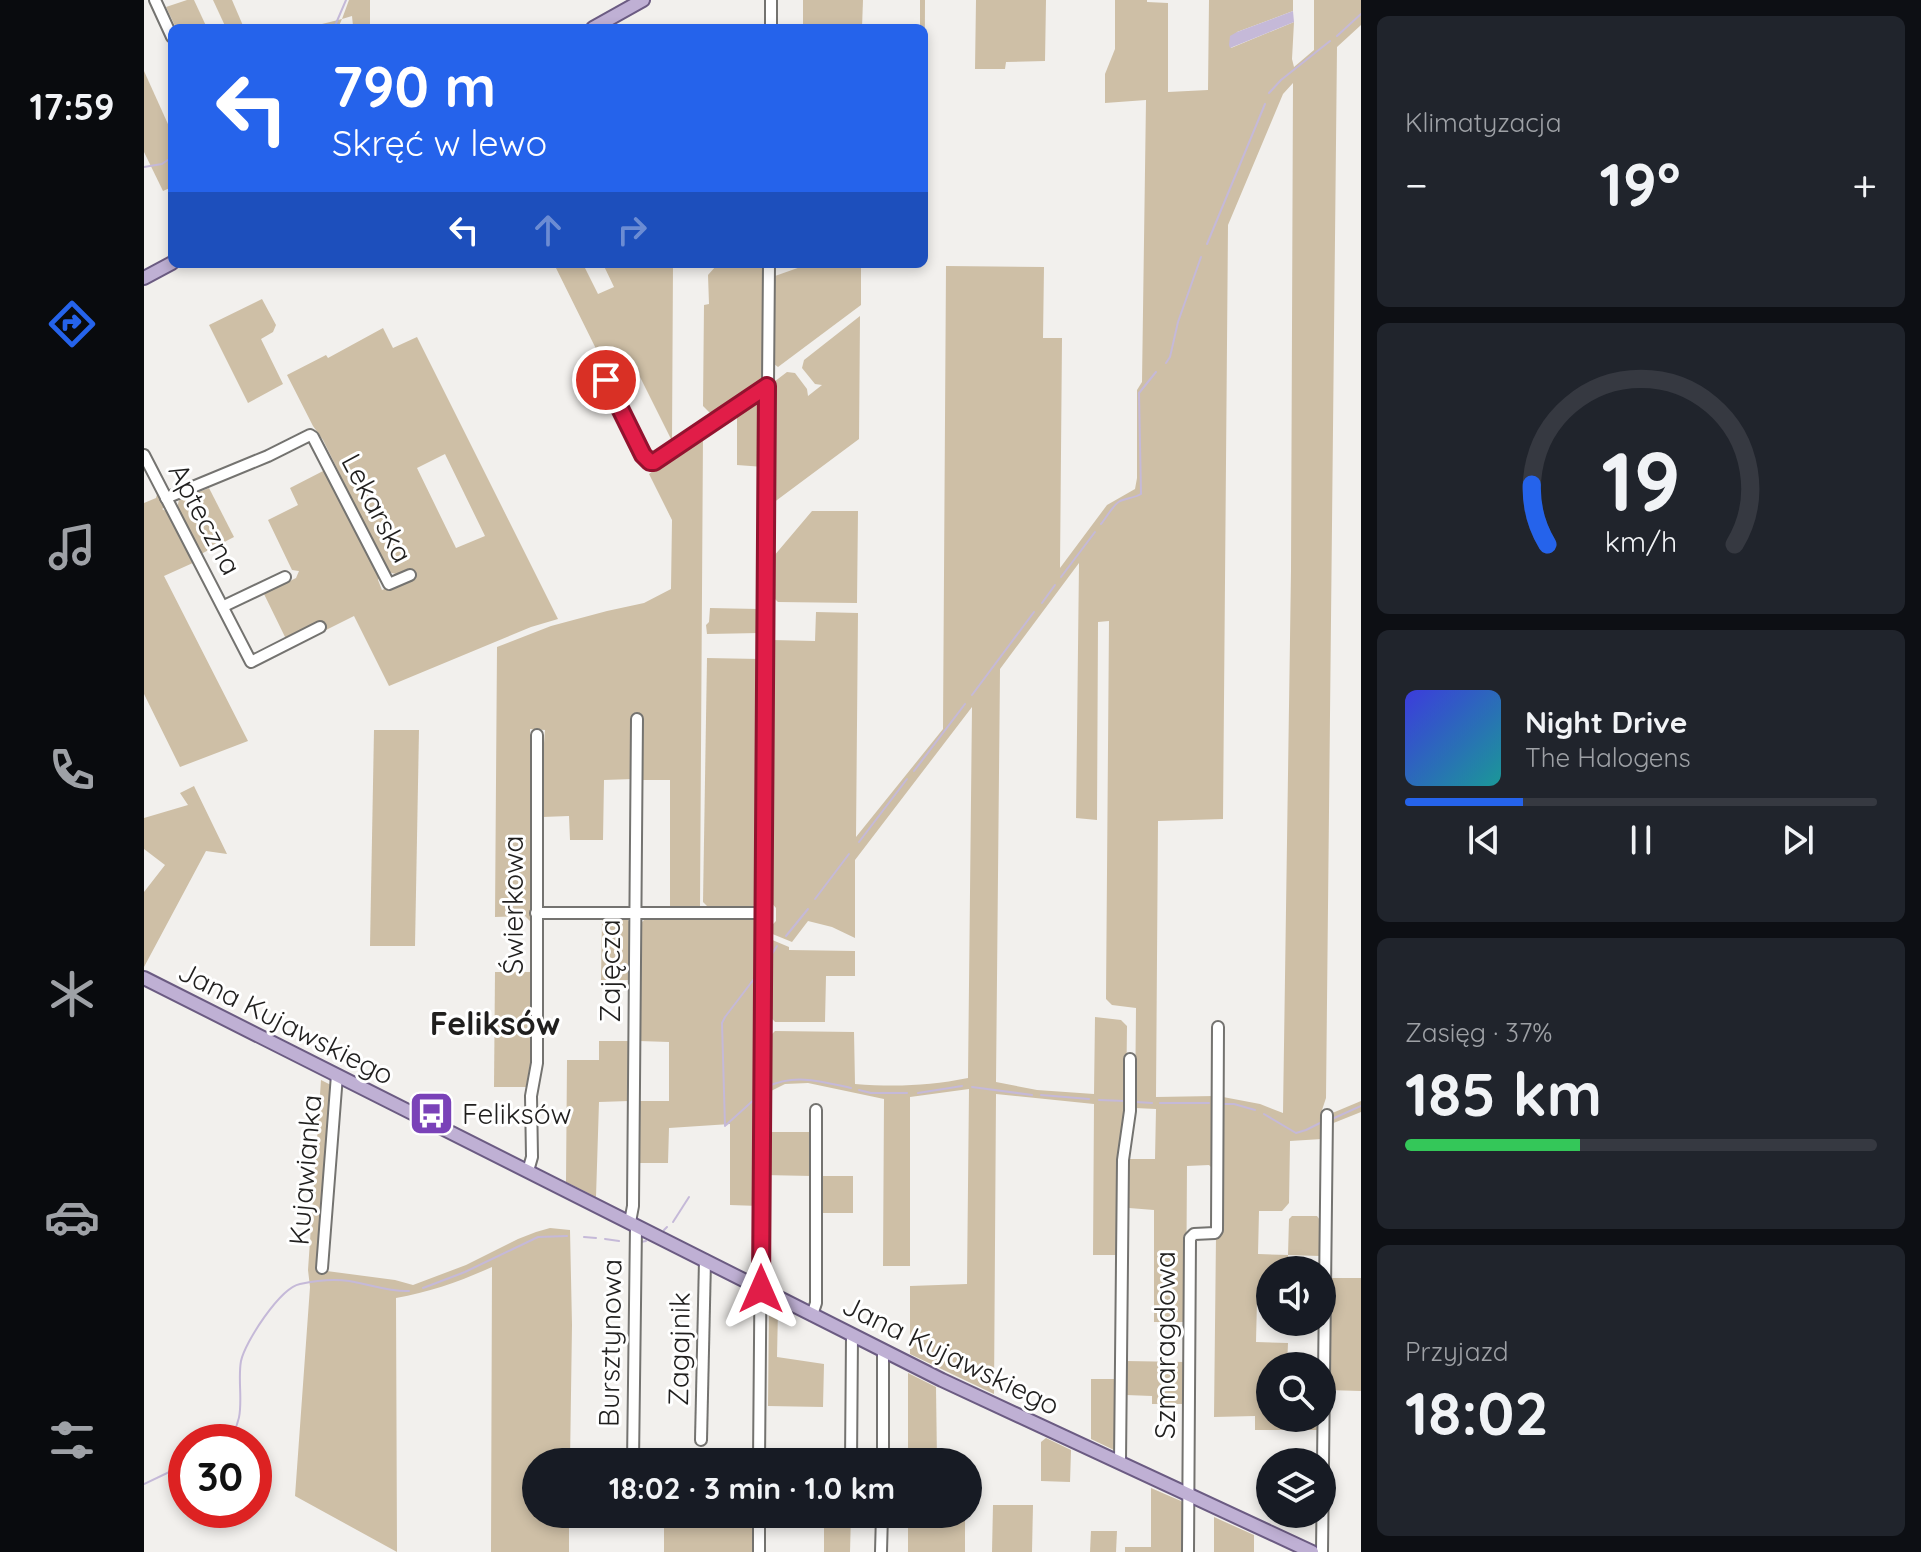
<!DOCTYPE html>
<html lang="pl">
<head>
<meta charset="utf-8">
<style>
	:root { --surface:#171b24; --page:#20242c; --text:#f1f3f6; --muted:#9ea1a6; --line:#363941; --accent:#2563eb }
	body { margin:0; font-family:Quicksand,sans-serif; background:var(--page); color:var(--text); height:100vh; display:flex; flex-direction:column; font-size:30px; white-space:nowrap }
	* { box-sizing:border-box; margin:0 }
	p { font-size:26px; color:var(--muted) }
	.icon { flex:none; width:44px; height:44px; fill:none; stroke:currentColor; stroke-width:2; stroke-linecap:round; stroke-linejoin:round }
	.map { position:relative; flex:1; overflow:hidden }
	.panel { display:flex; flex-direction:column; gap:16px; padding:16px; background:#0d0f14; width:560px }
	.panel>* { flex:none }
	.top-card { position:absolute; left:24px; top:24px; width:760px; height:244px; border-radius:12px; box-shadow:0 4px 12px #0003; background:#2563eb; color:#fff; overflow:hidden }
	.tools { position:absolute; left:1112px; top:1256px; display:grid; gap:16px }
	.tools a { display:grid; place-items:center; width:80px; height:80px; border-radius:50%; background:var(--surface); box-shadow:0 4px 12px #0003; font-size:40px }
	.speed { position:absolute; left:24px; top:1424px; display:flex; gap:16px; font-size:40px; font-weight:700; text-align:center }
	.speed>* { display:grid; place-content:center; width:104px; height:104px; border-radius:50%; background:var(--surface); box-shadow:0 4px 12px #0003; line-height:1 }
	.speed .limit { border:12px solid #d22; background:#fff; color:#111 }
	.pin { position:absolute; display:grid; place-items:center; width:68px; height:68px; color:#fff; margin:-34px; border:4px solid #fff; border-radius:50%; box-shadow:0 2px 8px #0007 }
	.me { position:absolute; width:88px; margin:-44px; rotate:0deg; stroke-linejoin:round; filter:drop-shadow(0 0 6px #0008) }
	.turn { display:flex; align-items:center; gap:28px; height:168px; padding:0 32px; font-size:36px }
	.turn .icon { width:104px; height:104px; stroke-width:2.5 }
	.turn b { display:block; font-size:56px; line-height:68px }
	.lanes { display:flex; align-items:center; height:76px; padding:0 32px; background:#0003; justify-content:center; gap:40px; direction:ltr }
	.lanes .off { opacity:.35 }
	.big { font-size:60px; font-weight:700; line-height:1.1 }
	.panel .tile { flex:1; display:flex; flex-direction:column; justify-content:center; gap:12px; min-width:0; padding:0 28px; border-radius:12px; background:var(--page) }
	.panel .dial { align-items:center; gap:0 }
	.dial svg { height:208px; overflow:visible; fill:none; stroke:var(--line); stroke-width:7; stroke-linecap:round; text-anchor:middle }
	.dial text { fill:var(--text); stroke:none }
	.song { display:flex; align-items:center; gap:24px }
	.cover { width:96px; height:96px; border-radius:12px; background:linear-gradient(135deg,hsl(240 70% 55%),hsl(180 70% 35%)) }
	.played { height:8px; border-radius:4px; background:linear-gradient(90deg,var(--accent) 25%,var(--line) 25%) }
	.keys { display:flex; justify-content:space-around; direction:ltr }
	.heat { display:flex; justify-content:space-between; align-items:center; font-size:44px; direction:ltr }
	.charge { height:12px; border-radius:6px; background:linear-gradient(90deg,#34c759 37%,var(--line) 0) }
	.trip { position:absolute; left:378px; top:1448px; width:460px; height:80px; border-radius:40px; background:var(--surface); box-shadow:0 4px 12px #0003; font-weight:700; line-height:80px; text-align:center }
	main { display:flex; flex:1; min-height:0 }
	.menu { display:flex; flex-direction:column; width:144px; justify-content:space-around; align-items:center; background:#090b0e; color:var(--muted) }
	.menu .icon { width:56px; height:56px }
	.menu .current { color:var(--accent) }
	.menu b { font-size:36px; color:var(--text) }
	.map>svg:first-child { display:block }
	.green { fill:#cebfa6; fill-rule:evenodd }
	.water { fill:#c5b9d8 }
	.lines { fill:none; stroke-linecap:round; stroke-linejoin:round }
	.stream { stroke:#c5b9d8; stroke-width:2 }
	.minor-casing { stroke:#747370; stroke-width:14 }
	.major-casing { stroke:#6b5b82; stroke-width:16 }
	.minor { stroke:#fff; stroke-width:10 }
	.major { stroke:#bfb0d4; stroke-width:12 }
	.route-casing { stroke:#92132f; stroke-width:20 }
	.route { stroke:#e11d48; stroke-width:14 }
	.labels { text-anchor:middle; stroke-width:6; stroke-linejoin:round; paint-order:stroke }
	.street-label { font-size:28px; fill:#201f1e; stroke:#fff }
	.poi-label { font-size:28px; fill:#201f1e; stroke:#fff; text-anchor:start }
	.quarter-label { font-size:32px; font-weight:bold; fill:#201f1e; stroke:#fff }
</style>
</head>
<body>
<main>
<nav class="menu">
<b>17:59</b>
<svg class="icon current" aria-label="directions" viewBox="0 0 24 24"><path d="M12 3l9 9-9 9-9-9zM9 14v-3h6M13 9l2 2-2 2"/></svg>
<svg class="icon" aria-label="music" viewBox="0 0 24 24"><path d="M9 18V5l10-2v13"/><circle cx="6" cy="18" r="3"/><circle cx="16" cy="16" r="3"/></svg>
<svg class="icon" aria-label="phone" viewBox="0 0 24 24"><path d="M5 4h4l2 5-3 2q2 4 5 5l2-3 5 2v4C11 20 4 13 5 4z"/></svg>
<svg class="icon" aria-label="climate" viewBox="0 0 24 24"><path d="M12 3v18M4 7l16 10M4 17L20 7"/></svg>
<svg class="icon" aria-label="car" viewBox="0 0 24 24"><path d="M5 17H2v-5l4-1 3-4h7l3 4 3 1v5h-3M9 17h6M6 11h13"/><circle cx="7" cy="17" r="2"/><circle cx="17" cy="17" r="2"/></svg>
<svg class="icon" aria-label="filters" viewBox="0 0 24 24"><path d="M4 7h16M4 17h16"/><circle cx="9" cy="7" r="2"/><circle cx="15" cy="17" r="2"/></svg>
</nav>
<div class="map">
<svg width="1217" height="1552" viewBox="0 0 1217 1552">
	<rect width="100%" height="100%" fill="#f2f0ed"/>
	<g class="green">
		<polygon points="43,0 50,0 63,28 32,28 22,7"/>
		<polygon points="69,0 88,0 100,28 82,28"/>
		<polygon points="205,0 226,0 226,25 209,26 208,16 198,19 194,28 162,28 198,19"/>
		<polygon points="659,0 719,0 718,28 659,28"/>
		<polygon points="776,0 781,0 780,225 780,28 776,28"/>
		<polygon points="832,0 902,0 901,61 862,62 861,69 831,69"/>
		<path d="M971 0H1003V2L1024 3V92L1064 90 1065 0H1149V11L1093 32 1087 48 1150 22 1148 59 1150 67 1170 50V0H1217V25L1193 47 1182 1098 1177 1113 1178 1139 1146 1141 1145 1203 1138 1211H1115L1114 1254 1144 1255 1145 1219 1148 1216H1173L1176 1220V1256L1144 1255V1270H1126V1299L1113 1300 1112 1342 1144 1343 1143 1366H1126V1418H1174L1175 1430H1111V1416L1070 1417 1072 1236 1077 1235 1079 1097 1116 1104 1139 1113 1147 571 1149 83 1139 94 1084 225 1079 819 1014 821 1012 1097 1070 1096 1069 1169 1065 1165 1043 1166 1042 1322H1010V1210L985 1208V1159H1011L1012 1109 991 1108 992 1008 968 1005 962 999 965 621 954 622 953 820 932 818 935 563 856 669 852 1082 893 1090 950 1094 951 1017 977 1020 983 1026 982 1107 975 1255H949L950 1104 852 1094 850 1394 766 1354V1286L823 1284 825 1089 766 1097V1266H739L740 1099 664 1083 641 1084 625 1092V1037L631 1031 710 1032 711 1084C750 1087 785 1086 824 1078L828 707 711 860V938L688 927 664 921 648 942 626 933V927L632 921V908L627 902 628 640 671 641 672 612 714 613 712 837 799 729 802 266 900 267 899 338H918L916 568 963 505 991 489 993 478V390L998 382 1002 100 961 103V74L971 49Z"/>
		<polygon points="0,71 28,133 28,187 19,191 0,152"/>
		<polygon points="420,264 439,264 454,294 470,287 459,264 529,264 528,441 486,357 462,369 412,268"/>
		<polygon points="579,264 620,264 619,381 617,385 572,416 567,414 559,406 560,305 565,304 564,275 572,266"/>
		<polygon points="665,264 717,264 717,305 634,367 630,364 631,276"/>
		<polygon points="118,299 132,325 129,332 117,339 139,384 104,403 65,325"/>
		<polygon points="716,316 715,439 625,506 626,385 643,372 651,373 663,389 664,396 678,385 671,384 658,368 660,360"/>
		<path d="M239 328 249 348 273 337 414 619 387 627 245 686 210 616 180 631 181 625 175 623 142 639 120 594 152 578 155 571 148 570 124 520 154 505 146 488 183 469 236 575 234 580 238 590 269 578 265 569 252 574 244 572 179 440 169 426 143 375 182 355 184 358ZM301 454 341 536 312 548 273 468Z"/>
		<polygon points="617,393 621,396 621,467 593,465 593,410"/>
		<polygon points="559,434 556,908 526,907 526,780 498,780 499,716 491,714 489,779 460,780 459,840 426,840 425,816 398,817 397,746 400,743 401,730 386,729 386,742 389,746 387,922 381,916 351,917 353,647 407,626 463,611 500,603 527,589 528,520 505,474"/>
		<polygon points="65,488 90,537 57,554 33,508 35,500"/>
		<polygon points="14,491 23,506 18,509 24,512 51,562 20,576 104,741 36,767 0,694 0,503 12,498"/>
		<polygon points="668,511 714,511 713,603 634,602 629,597 629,570 624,563"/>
		<polygon points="566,608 614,609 615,633 563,634 562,625 565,622"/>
		<polygon points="563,658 615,659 613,903 607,908 564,907 559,902"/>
		<polygon points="230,730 275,730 271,946 226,946"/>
		<polygon points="50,786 83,854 62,851 0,967 0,892 21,865 0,849 0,818 44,805 36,793"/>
		<polygon points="458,918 482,918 487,924 487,980 457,980"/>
		<polygon points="502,918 611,919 617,921 615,1206 586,1205 586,1124 525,1128 524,1163 494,1163 495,1101 525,1101 525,1042 495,1041 496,924"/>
		<polygon points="626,939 645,947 645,950 711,951 711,976 682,976 681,1022 631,1022 626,1016"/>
		<polygon points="351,972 387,972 387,1060 382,1087 350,1087"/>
		<polygon points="455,1041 486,1041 485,1101 455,1102 452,1197 422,1182 423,1060 455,1060"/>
		<path d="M177 1080 187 1085 175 1270 251 1280 269 1285 322 1265 374 1239 392 1232 406 1228 426 1230 428 1325 426 1462H392V1514H425V1552H347L348 1267C317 1281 286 1292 252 1298L253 1552 151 1496 166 1287 164 1270Z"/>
		<polygon points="1217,1101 1217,1112 1187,1124 1186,1114"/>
		<polygon points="621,1132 668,1132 668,1176 619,1175"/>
		<polygon points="677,1176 709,1176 709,1213 676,1213"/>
		<polygon points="1185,1278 1217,1278 1217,1391 1183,1390"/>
		<polygon points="625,1304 634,1309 633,1357 680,1364 679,1407 624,1406"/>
		<polygon points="982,1361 1041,1362 1041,1404 1008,1404 1008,1396 982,1395"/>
		<polygon points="764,1373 792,1387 793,1462 764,1462"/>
		<polygon points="947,1379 974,1379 973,1447 970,1450 947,1439"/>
		<polygon points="902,1438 927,1450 926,1482 897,1481 897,1442"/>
		<polygon points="584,1449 609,1450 609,1462 584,1462"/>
		<polygon points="1007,1488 1037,1501 1042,1509 1041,1552 981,1552 981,1547 1007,1547"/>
		<polygon points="849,1505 889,1505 888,1552 848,1552"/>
		<polygon points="520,1514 609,1514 608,1552 520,1552"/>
		<polygon points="680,1514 707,1514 706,1552 680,1552"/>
		<rect x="764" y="1514" width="57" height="38"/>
		<polygon points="1070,1517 1110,1535 1110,1552 1070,1552"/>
		<polygon points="947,1531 973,1531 972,1552 946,1552"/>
	</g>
	<polygon class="water" points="1149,11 1150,22 1086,48 1085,45 1086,36 1093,32"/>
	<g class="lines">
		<g class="stream">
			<polyline points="190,28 202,0"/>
			<polyline points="1193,36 1217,14"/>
			<polyline points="1125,93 1137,80 1186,41"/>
			<polyline points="0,167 18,164 28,157"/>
			<polyline points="1063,244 1121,104"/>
			<polyline points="1022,363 1026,357 1034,322 1057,257"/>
			<path d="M957 524C963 517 968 506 976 501 983 498 990 498 997 494L995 393 1012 372"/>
			<polyline points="917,577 951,532"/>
			<polyline points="898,603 911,585"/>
			<polyline points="828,695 890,612"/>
			<polyline points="770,771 821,704"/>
			<polyline points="715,842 763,779"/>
			<polyline points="671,899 705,854"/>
			<polyline points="642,936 664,909"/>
			<polyline points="623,962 633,946"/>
			<path d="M623 1087C651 1073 679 1082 707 1088"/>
			<polyline points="828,1087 888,1095"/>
			<polyline points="715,1090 727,1093 763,1093"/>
			<polyline points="774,1093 818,1086"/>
			<polyline points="897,1095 945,1099"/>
			<polyline points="955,1100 981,1101"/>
			<polyline points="992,1102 1008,1103"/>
			<polyline points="1016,1103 1065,1103"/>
			<polyline points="1076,1104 1090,1104 1111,1110"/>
			<polyline points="1120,1114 1152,1133 1162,1130 1176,1123"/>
			<polyline points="1188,1119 1217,1106"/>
			<polyline points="582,1125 613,1097"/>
			<polyline points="581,1126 578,1023 581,1017 613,975"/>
			<polyline points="529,1222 545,1197"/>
			<polyline points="520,1230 523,1227"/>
			<polyline points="440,1237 452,1238"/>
			<polyline points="461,1239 475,1241"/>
			<polyline points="497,1242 502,1241"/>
			<polyline points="279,1288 321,1272 394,1237 423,1236"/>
			<path d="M80 1442C106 1422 92 1388 97 1361 101 1342 136 1288 156 1284 170 1281 190 1279 205 1281 225 1284 245 1292 265 1291"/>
			<polyline points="0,1484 42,1464"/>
		</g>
		<defs>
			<g id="minor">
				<polyline points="11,0 28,37"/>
				<polyline points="627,28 627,0"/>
				<polyline points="462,380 499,455 506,462 510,462 623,386"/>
				<polyline points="0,455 107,662 176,627"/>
				<polyline points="22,498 124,456 166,435 169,437 245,584 266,575"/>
				<polyline points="80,606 141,577"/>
				<polyline points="392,913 620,913"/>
				<polyline points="384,1171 388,1157 387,1096 393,1063 393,735"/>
				<polyline points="486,1222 489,1206 493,719"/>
				<polyline points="178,1268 193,1075"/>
				<polyline points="668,1315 672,1303 672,1110"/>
				<polyline points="557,1440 561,1260"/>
				<polyline points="489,1462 492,1226"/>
				<polyline points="615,1462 625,264"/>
				<polyline points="707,1462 708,1335"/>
				<polyline points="739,1462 739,1350"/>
				<polyline points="976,1462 979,1160 986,1111 986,1059"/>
				<polyline points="615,1552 615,1514"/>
				<polyline points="737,1552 738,1514"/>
				<polyline points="1044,1552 1046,1238 1050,1234 1071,1233 1073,1230 1074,1027"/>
				<polyline points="1178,1552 1183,1115"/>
			</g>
			<g id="major">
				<polyline points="449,28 499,0"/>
				<polyline points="0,278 28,263"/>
				<polyline points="0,978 798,1380 1168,1552"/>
			</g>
		</defs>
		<use href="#minor" class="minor-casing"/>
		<use href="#major" class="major-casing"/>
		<use href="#minor" class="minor"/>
		<use href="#major" class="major"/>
	</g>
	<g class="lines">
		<defs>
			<polyline id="route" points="462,380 499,455 506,462 510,462 623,386 617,1289"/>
		</defs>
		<use href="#route" class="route-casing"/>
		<use href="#route" class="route"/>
	</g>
	<defs>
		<symbol id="bus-square" viewBox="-11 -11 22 22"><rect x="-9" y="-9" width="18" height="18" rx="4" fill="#7a42b8" stroke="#fff"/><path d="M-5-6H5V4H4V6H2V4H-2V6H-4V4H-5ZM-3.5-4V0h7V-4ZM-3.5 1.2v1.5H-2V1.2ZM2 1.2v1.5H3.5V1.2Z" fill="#fff"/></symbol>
	</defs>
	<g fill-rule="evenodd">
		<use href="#bus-square" x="262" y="1088" width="51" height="51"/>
	</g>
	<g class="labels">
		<g class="street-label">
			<text transform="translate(233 508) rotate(62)" y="10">Lekarska</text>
			<text transform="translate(61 519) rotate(62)" y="10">Apteczna</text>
			<text transform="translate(369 905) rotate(-90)" y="10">Świerkowa</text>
			<text transform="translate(466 971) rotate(-90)" y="10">Zajęcza</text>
			<text transform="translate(142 1023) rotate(27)" y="10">Jana Kujawskiego</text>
			<text transform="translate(161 1170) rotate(-85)" y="10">Kujawianka</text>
			<text transform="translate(466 1343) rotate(-89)" y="10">Bursztynowa</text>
			<text transform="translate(1021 1345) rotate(-90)" y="10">Szmaragdowa</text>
			<text transform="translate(535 1349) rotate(-89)" y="10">Zagajnik</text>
			<text transform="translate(807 1355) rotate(26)" y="10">Jana Kujawskiego</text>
		</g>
		<g class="poi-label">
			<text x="318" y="1124">Feliksów</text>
		</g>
		<g class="quarter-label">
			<text x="351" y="1035">Feliksów</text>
		</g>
	</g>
</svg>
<div class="tools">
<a><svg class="icon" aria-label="sound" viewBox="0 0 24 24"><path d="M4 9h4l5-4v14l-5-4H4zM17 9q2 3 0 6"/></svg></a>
<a><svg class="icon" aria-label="search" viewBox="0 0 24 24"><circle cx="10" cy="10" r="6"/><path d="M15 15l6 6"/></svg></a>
<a><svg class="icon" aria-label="layers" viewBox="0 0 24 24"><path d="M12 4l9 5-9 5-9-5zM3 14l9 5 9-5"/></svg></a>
</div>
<div class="speed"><div class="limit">30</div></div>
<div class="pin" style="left:462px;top:380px;background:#d93025"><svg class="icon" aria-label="arrive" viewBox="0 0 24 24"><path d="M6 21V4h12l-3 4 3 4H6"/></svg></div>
<svg class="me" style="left:617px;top:1289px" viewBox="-20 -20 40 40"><path d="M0-17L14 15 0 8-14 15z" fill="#e11d48" stroke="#fff" stroke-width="4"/></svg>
<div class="trip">18:02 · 3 min · 1.0 km</div>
<div class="top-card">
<div class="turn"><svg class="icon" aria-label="left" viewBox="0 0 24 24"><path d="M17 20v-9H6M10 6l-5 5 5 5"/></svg><div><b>790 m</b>Skręć w lewo</div></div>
<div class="lanes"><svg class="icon" aria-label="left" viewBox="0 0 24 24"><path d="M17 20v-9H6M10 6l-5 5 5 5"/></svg><svg class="icon off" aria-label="ahead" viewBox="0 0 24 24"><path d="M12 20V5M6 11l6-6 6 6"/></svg><svg class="icon off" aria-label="right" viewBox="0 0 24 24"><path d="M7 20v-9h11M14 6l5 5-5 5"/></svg></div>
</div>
</div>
<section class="panel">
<div class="tile"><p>Klimatyzacja</p>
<div class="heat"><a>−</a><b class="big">19°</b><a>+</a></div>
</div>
<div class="tile dial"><svg viewBox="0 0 100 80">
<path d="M14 69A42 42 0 1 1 86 69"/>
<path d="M14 69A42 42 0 0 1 8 46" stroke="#2563eb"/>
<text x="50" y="56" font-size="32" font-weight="700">19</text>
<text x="50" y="72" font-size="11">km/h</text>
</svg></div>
<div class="tile">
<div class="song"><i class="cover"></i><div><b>Night Drive</b><p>The Halogens</p></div></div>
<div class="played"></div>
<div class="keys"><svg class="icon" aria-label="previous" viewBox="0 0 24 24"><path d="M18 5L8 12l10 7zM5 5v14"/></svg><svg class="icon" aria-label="pause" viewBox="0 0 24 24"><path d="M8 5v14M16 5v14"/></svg><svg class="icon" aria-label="next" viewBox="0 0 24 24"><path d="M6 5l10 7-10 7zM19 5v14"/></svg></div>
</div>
<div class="tile"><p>Zasięg · 37%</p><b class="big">185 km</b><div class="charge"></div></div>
<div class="tile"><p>Przyjazd</p><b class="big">18:02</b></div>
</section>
</main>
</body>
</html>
